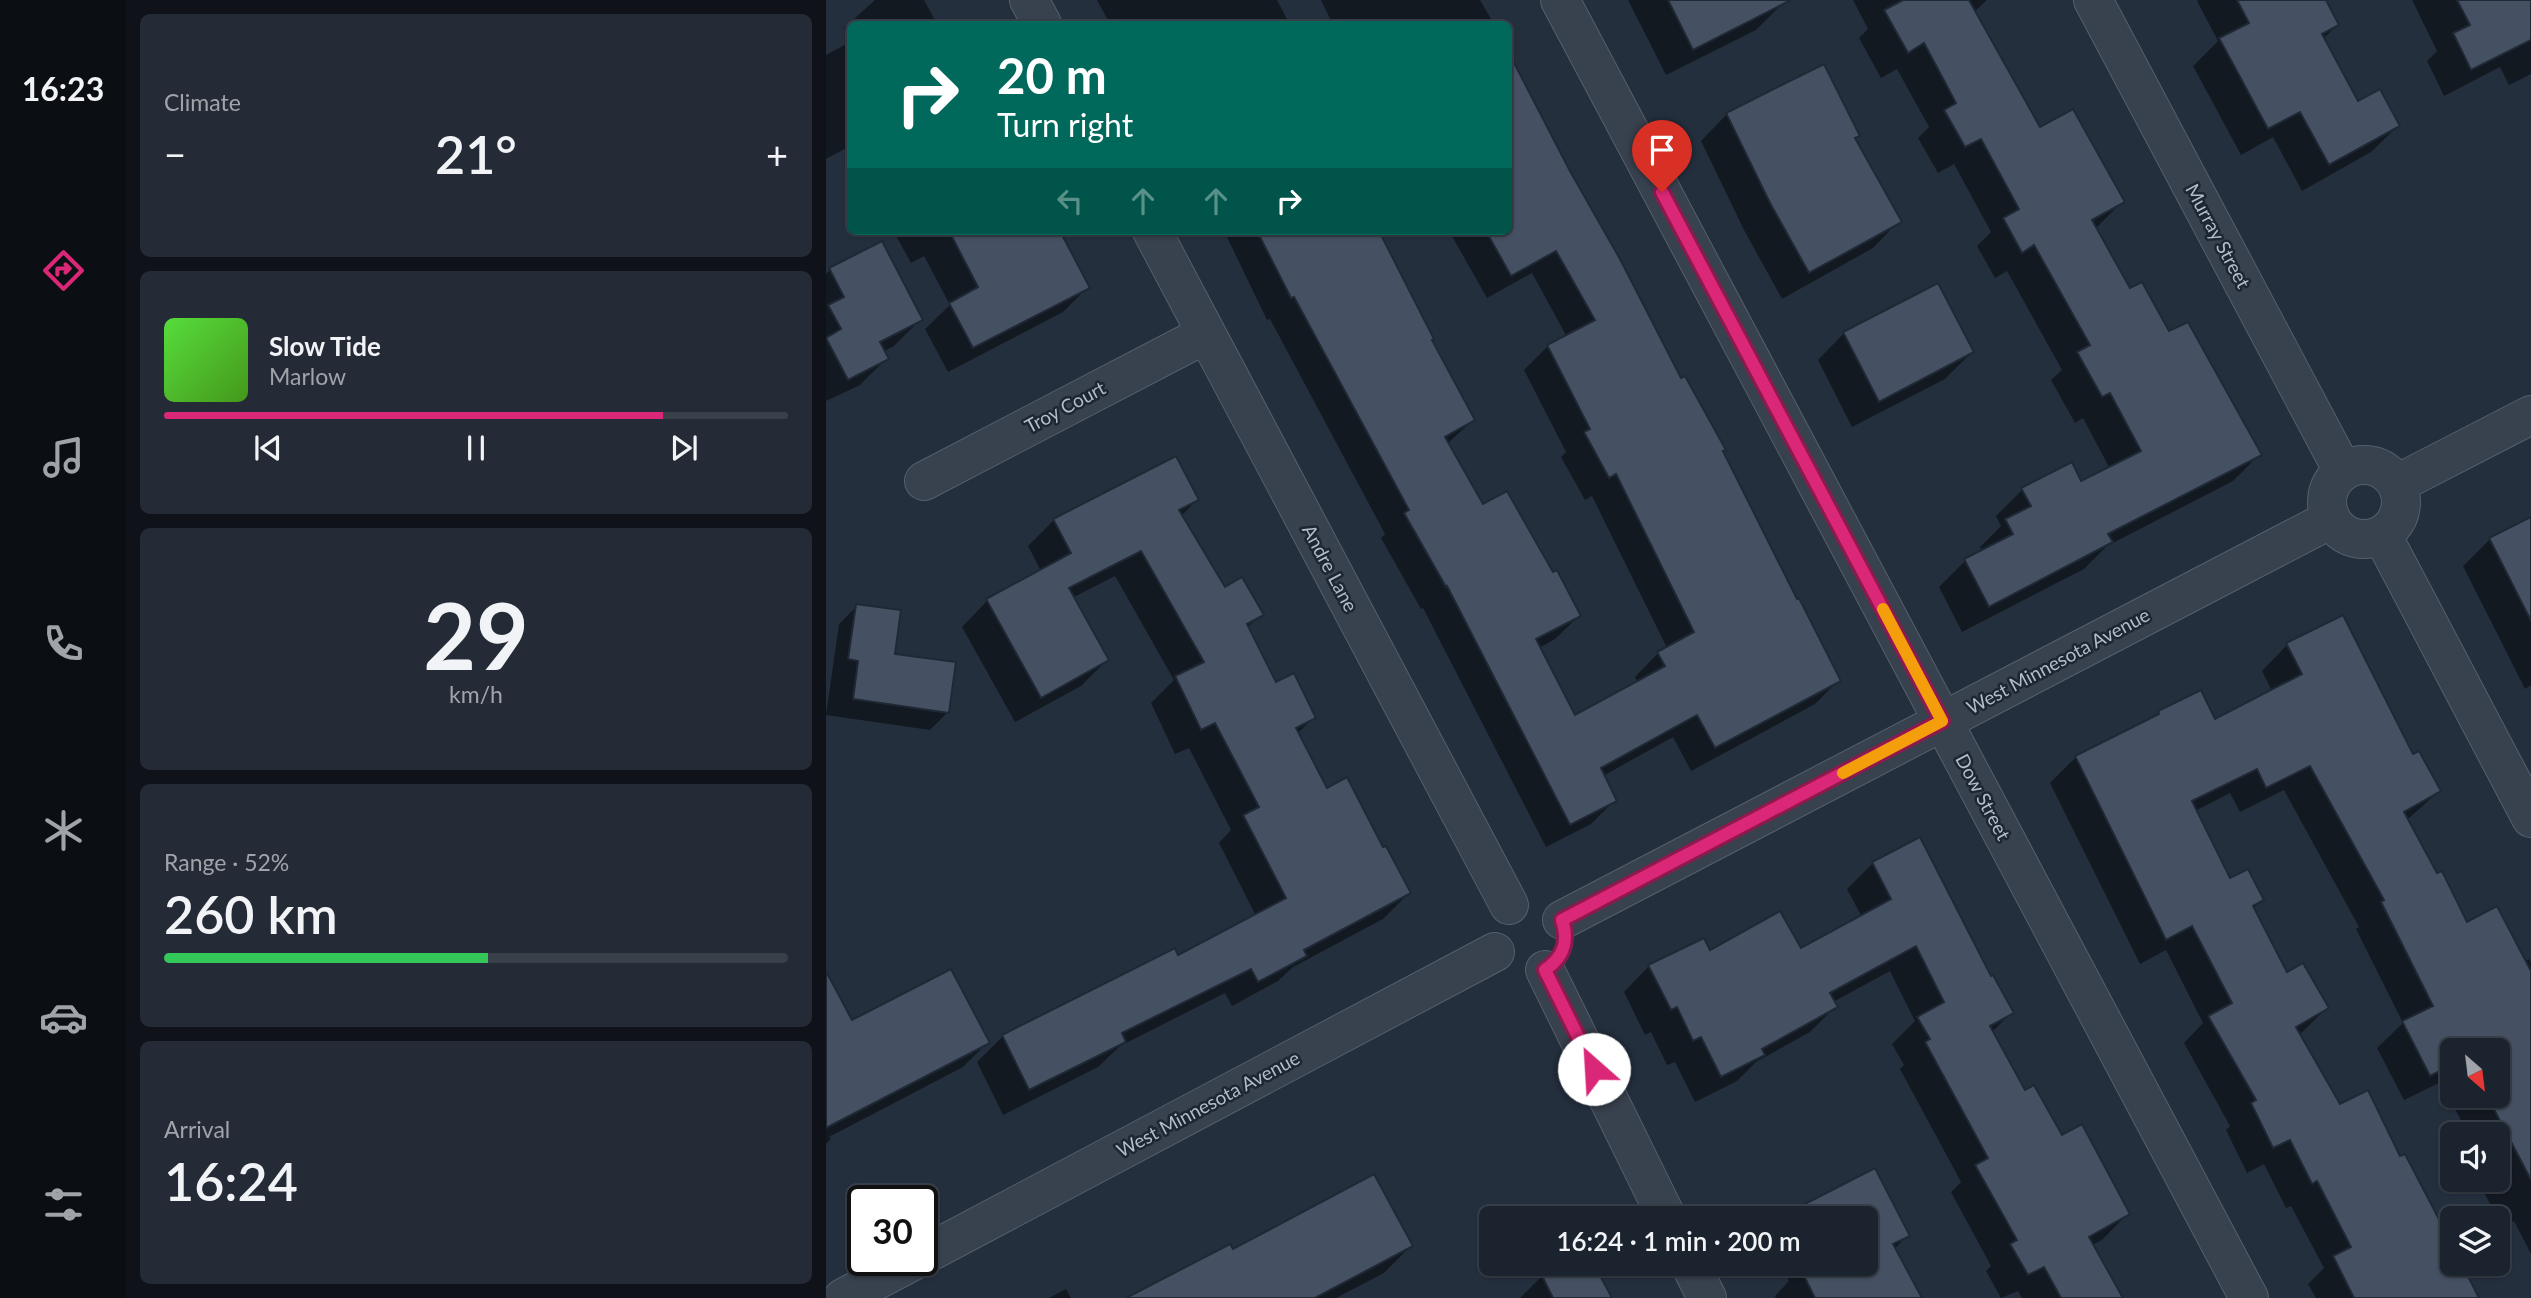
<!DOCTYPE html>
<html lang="en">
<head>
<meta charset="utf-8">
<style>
	:root { --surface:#1b232e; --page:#242b36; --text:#f1f3f6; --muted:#a0a4aa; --line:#39404a; --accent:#db2777 }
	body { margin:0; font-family:Lato,sans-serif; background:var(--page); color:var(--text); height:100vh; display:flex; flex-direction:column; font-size:26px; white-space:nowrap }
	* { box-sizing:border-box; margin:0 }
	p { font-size:23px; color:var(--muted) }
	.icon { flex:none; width:38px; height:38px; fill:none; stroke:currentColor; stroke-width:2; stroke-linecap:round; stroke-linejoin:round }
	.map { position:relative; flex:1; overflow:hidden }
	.details { display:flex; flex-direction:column; gap:14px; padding:14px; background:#0f1319; width:700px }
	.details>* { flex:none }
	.top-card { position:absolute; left:21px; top:21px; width:665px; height:214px; border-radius:10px; box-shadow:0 2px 5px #0004,0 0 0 2px var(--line); background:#00695c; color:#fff; overflow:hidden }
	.needle { width:46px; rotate:152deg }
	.tools { position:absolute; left:1614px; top:1038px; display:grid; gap:14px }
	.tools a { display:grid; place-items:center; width:70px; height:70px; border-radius:10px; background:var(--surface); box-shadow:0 2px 5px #0004,0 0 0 2px var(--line); font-size:35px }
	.speed { position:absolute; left:21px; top:1185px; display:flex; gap:14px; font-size:35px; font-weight:700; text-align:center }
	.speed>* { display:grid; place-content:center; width:91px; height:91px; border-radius:50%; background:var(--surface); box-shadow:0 2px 5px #0004,0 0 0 2px var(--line); line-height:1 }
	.speed .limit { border:4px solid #111; border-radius:10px; background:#fff; color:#111 }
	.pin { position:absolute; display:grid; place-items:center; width:60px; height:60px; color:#fff; margin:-72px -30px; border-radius:50% 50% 50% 0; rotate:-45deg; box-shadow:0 0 7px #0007 }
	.pin .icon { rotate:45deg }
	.me { position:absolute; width:77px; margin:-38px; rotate:334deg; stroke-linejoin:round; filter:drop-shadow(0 0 5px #0008) }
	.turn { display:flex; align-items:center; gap:24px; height:147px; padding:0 35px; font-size:32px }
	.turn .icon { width:91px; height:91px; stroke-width:2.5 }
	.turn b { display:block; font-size:49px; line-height:60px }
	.lanes { display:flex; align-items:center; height:66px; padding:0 35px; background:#0003; justify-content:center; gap:35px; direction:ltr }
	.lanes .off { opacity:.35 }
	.big { font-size:52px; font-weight:600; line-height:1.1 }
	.details .widget { flex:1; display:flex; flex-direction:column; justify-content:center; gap:10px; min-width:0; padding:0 24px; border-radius:10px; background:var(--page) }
	.details .dial { align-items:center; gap:0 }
	.dial b { font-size:91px; line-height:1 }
	.song { display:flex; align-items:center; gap:21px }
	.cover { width:84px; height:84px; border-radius:10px; background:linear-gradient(135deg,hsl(110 70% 55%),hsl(100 70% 35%)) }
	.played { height:7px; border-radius:4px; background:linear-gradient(90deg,var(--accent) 80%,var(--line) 80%) }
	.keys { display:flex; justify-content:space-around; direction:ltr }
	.heat { display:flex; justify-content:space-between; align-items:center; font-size:38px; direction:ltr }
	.charge { height:10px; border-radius:5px; background:linear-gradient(90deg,#34c759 52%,var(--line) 0) }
	.trip { position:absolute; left:653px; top:1206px; width:399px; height:70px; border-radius:10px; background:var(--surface); box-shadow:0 2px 5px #0004,0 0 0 2px var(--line); font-weight:600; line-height:70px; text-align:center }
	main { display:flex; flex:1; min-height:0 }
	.tabs { display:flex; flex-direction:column; width:126px; justify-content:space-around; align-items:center; background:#0b0e12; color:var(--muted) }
	.tabs .icon { width:49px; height:49px }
	.tabs .active { color:var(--accent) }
	.tabs b { font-size:32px; color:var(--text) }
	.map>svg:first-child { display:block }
	.shadow { fill:#0007; fill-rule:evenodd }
	.building { fill:#455162; stroke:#1f2835; stroke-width:2 }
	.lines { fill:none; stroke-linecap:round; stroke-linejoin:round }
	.minor-casing { stroke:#565f6c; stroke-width:40 }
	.minor { stroke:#38414e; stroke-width:38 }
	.route-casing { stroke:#8e194d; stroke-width:18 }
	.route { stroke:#db2777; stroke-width:12 }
	.slow { stroke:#f59e0b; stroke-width:12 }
	.labels { text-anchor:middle; stroke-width:5; stroke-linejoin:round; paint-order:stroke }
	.street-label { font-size:19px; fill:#b4bcc9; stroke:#1d2633 }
</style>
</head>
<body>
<main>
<nav class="tabs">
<b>16:23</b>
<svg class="icon active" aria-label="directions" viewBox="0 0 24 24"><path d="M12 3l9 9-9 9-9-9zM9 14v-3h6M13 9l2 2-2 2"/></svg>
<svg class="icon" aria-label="music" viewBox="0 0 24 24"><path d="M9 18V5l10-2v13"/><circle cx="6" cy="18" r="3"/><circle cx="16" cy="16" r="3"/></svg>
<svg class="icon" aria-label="phone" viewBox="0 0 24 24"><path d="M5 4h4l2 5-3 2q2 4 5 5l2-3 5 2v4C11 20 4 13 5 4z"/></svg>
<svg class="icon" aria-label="climate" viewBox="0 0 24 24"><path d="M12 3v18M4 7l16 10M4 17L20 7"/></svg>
<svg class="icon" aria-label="car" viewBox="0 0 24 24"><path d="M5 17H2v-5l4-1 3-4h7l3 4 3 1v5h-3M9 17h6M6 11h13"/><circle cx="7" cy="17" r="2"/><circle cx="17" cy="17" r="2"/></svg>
<svg class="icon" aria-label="filters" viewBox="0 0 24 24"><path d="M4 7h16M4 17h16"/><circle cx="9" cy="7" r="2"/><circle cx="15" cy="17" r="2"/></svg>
</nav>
<section class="details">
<div class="widget"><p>Climate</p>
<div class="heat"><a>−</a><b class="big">21°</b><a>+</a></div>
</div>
<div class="widget">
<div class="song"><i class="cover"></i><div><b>Slow Tide</b><p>Marlow</p></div></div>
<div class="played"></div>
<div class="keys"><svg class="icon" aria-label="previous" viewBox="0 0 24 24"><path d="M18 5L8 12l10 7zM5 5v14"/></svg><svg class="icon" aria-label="pause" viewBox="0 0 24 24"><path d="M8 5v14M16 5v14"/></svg><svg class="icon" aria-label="next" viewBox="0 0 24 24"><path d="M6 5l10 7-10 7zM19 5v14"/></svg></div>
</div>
<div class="widget dial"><b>29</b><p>km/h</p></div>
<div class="widget"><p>Range · 52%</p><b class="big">260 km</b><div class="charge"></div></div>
<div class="widget"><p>Arrival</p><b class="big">16:24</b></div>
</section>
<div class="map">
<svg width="1705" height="1298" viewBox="0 0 1705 1298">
	<rect width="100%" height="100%" fill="#242f3e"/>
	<g class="shadow">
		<polygon points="49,0 98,0 111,24 24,24 24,40 18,28"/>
		<polygon points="271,0 451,0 462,21 458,24 284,24"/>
		<polygon points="495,0 654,0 668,24 512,24 510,21 506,23"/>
		<polygon points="802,0 955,0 957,3 930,30 840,75"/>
		<polygon points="1027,0 1161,0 1148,12 1213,130 1297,201 1269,229 1304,290 1343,334 1434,454 1407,481 1281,546 1258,569 1136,632 1113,587 1139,561 1156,552 1154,547 1175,526 1170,516 1196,490 1255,484 1284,469 1257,418 1249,423 1225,380 1236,370 1181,271 1169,278 1151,246 1165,232 1128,164 1112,173 1092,138 1103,127 1071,69 1055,78 1033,38 1042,29"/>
		<polygon points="1373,0 1498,0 1511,25 1497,39 1532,104 1572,126 1545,152 1476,191 1447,137 1415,155 1367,66 1392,41 1371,1"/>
		<polygon points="1586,0 1705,0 1705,74 1683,85 1674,67 1618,96 1601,61 1611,51"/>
		<polygon points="24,42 24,146 0,159 0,55"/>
		<polygon points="682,50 684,53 683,55 854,381 896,452 970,602 1013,680 989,704 865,771 847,737 777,776 789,800 765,824 720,847 597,608 595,609 555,538 559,534 444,319 441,320 398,231 546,231 647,420 621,444 656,507 753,616 729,639 713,648 749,718 812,683 809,677 832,653 841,648 766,496 759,500 735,457 740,452 698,370 722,346 741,337 706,273 661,298 623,231 682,231"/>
		<polygon points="901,114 1032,135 1028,140 1073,221 1047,248 956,299 918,230 875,141"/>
		<polygon points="72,231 230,231 262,287 237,312 122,372 99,329 124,305 98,256 85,263 69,234"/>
		<polygon points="4,270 95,319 68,346 57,352 61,358 34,385 0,401 0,274"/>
		<polygon points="1018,333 1146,352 1119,379 1026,427 992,360"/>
		<polygon points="371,500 355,516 398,590 435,614 421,628 449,684 487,718 471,734 500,790 557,850 583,893 557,919 467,967 452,981 406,1006 399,993 294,1046 272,1067 177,1115 151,1062 177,1036 352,957 430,916 393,843 405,830 363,748 349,754 325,703 348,680 289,576 246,598 281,660 255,686 189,722 136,627 161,601 215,571 202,546 228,520"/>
		<polygon points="1705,519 1705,685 1699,689 1637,566 1664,539"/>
		<polygon points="31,606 67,655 122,712 104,730 0,715 13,624"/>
		<path d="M1461 645 1586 756 1613 791 1581 820 1640 924 1698 962 1703 959 1705 963V1254L1688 1221 1676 1228 1657 1190 1666 1180H1671V1134H1642L1615 1082 1578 1100 1551 1048 1577 1023 1530 929 1533 927 1458 790 1414 812 1404 793 1369 811 1403 881 1436 900 1427 909 1460 974 1501 1008 1473 1035 1514 1106 1626 1264H1634L1653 1296 1651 1298H1490L1482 1284 1498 1268 1465 1206 1460 1208 1438 1164 1421 1173 1400 1130 1404 1126 1358 1043 1377 1023 1340 950 1314 964 1224 783 1250 757 1326 720 1333 712 1389 721 1446 691 1436 671ZM1626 1050H1671V1096H1626Z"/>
		<polygon points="1047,863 1164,978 1186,1012 1165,1033 1198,1092 1301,1214 1276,1240 1266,1245 1295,1298 1196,1298 1192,1291 1175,1298 1160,1271 1165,1266 1125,1192 1135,1182 1074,1069 1078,1065 1066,1044 1089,1021 1064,971 1007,1002 1010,1006 984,1032 930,1062 911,1081 869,1102 849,1062 841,1065 825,1032 819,1035 798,992 823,966 883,952 974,951 1036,917 1021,889"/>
		<polygon points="0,1015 26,1023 161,1043 137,1067 3,1137 5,1139 0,1144"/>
		<polygon points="1048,1170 1082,1235 1068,1249 1094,1298 950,1298 949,1296 963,1281 954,1264 993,1264 994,1267 998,1266 996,1264 1040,1264 1040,1218 961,1218 968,1211"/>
		<polygon points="585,1246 558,1273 510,1298 319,1298 406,1251"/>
		<polygon points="740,1264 766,1264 784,1298 694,1298 716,1276"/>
		<polygon points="240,1289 245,1298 223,1298"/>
	</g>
	<g class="building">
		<polygon points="842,0 965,0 867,50"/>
		<polygon points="1077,0 1143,0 1214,127 1247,109 1299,202 1266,220 1304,288 1316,282 1343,331 1362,322 1436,455 1282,534 1287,542 1163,607 1138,559 1187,534 1179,519 1205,506 1195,488 1246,462 1255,481 1315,451 1284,393 1276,397 1251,352 1264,345 1208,245 1196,253 1177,218 1193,209 1155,139 1139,147 1118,110 1130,103 1098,43 1082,53 1058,10"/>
		<polygon points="1411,0 1500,0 1513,25 1496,34 1532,101 1554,89 1574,126 1503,165 1474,112 1442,129 1393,38 1423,23"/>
		<polygon points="1631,0 1705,0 1705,40 1645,70 1627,33 1644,25"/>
		<polygon points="682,51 744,171 794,259 855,378 859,376 900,450 897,451 971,599 973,598 1015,681 889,748 871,715 775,768 791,801 744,825 621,586 620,587 578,513 583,510 468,297 465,298 431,231 553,231 608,339 606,340 649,420 619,437 657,504 681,491 727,572 731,570 755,616 710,639 749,715 839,666 831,652 868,632 790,474 783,478 758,432 764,429 721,345 769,320 730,251 685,276 660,231 682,231"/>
		<polygon points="998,64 1034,136 1029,138 1076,222 983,273 944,203 900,113"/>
		<polygon points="123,231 234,231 264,288 147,348 123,303 152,287"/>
		<polygon points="56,241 97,320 54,342 63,359 22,380 0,338 15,329 2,305 18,297 3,268"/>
		<polygon points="1112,283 1148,352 1053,402 1017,332"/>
		<polygon points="350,456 373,500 353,510 399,587 416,577 438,615 421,624 450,682 468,673 490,718 470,728 501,788 521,777 557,847 560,846 585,893 478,950 481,956 432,982 425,969 296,1033 300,1042 203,1090 176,1035 349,948 352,955 460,898 417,815 433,807 389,723 375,730 349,676 378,662 315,551 243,588 283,660 215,698 160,599 245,553 227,519"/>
		<polygon points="1705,517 1705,621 1663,538"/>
		<polygon points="30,604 75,610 69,654 130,662 123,713 27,699 32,661 22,659"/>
		<polygon points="1517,615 1587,754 1593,751 1615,791 1578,812 1611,873 1616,871 1641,922 1671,906 1705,971 1705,1180 1661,1096 1671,1096 1671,1050 1626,1050 1626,1065 1604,1076 1576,1021 1607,1006 1555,902 1558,900 1484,766 1440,788 1431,769 1366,801 1404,878 1422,869 1438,900 1427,906 1461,972 1477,963 1503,1008 1470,1027 1514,1104 1542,1090 1574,1156 1579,1154 1626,1244 1626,1264 1636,1264 1653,1298 1528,1298 1507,1256 1525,1247 1491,1181 1486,1184 1464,1140 1447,1148 1425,1103 1430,1100 1382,1016 1406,1003 1366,926 1340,940 1249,756 1333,714 1332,711 1375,690 1389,719 1476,674 1460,643"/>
		<polygon points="1094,837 1165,976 1167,975 1188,1013 1164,1026 1199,1090 1208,1085 1236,1135 1256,1124 1304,1214 1263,1237 1297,1298 1235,1298 1218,1267 1202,1275 1184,1244 1191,1240 1149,1165 1162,1158 1099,1042 1104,1039 1091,1017 1118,1002 1090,946 1004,993 1012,1007 936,1049 939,1055 895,1077 875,1037 867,1041 851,1007 845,1010 822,965 878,938 884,950 954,911 975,948 1065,899 1046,862"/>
		<polygon points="125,969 164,1043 0,1128 0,971 26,1020"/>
		<polygon points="1049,1168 1084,1236 1067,1244 1096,1298 989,1298 974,1268 983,1264 1040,1264 1040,1218 971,1218 967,1210"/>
		<polygon points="548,1174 587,1246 489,1298 300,1298 404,1244 407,1249"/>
		<polygon points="736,1264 768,1264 786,1298 727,1298 715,1274"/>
	</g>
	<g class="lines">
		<defs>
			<g id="minor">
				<polyline points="203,0 216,24"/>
				<polyline points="734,0 1423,1298"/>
				<polyline points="1267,0 1517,471"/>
				<polyline points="326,231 683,905"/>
				<circle cx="1538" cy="502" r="37"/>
				<polyline points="98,481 380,334"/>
				<polyline points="1571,484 1705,415"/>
				<polyline points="1556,535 1705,818"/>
				<polyline points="736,920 1505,519"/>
				<polyline points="719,970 841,1218"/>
				<polyline points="96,1256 669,952"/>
				<polyline points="864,1264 881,1298"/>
				<polyline points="17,1298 89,1260"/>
			</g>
		</defs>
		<use href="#minor" class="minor-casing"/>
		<use href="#minor" class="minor"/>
	</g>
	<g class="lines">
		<defs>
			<path id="route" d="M768 1069 719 970C738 957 743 941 736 920L1116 721 836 192"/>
		</defs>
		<use href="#route" class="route-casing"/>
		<use href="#route" class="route"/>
		<polyline class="slow" points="1017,773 1116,721 1057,609"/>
	</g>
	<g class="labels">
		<g class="street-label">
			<text transform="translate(1392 236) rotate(62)" y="7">Murray Street</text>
			<text transform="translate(239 407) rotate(-28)" y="7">Troy Court</text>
			<text transform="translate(504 568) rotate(62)" y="7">Andre Lane</text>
			<text transform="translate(1232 661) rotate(-28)" y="7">West Minnesota Avenue</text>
			<text transform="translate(1157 797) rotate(62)" y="7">Dow Street</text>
			<text transform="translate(382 1104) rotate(-28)" y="7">West Minnesota Avenue</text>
		</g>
	</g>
</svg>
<div class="tools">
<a><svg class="needle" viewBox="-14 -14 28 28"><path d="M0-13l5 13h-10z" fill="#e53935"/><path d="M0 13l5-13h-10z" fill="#a0a4aa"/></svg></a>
<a><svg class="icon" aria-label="sound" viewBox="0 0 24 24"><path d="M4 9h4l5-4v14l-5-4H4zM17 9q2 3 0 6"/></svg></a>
<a><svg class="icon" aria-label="layers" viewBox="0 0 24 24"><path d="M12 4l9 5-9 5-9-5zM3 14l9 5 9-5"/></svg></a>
</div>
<div class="speed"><div class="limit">30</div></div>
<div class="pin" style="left:836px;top:192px;background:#d93025"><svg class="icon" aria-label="arrive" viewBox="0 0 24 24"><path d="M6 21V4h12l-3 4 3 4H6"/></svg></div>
<svg class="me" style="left:768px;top:1069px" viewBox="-20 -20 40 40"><circle r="19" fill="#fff"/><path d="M0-13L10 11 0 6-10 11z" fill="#db2777"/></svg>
<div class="trip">16:24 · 1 min · 200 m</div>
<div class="top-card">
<div class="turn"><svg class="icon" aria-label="right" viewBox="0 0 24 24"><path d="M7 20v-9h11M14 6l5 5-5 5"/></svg><div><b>20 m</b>Turn right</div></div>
<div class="lanes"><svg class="icon off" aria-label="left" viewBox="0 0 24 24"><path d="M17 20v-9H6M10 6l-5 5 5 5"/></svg><svg class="icon off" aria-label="ahead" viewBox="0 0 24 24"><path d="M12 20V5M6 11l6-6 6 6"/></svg><svg class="icon off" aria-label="ahead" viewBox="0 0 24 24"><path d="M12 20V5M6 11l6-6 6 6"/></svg><svg class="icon" aria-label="right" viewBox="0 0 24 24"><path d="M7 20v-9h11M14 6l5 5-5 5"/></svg></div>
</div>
</div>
</main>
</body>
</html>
